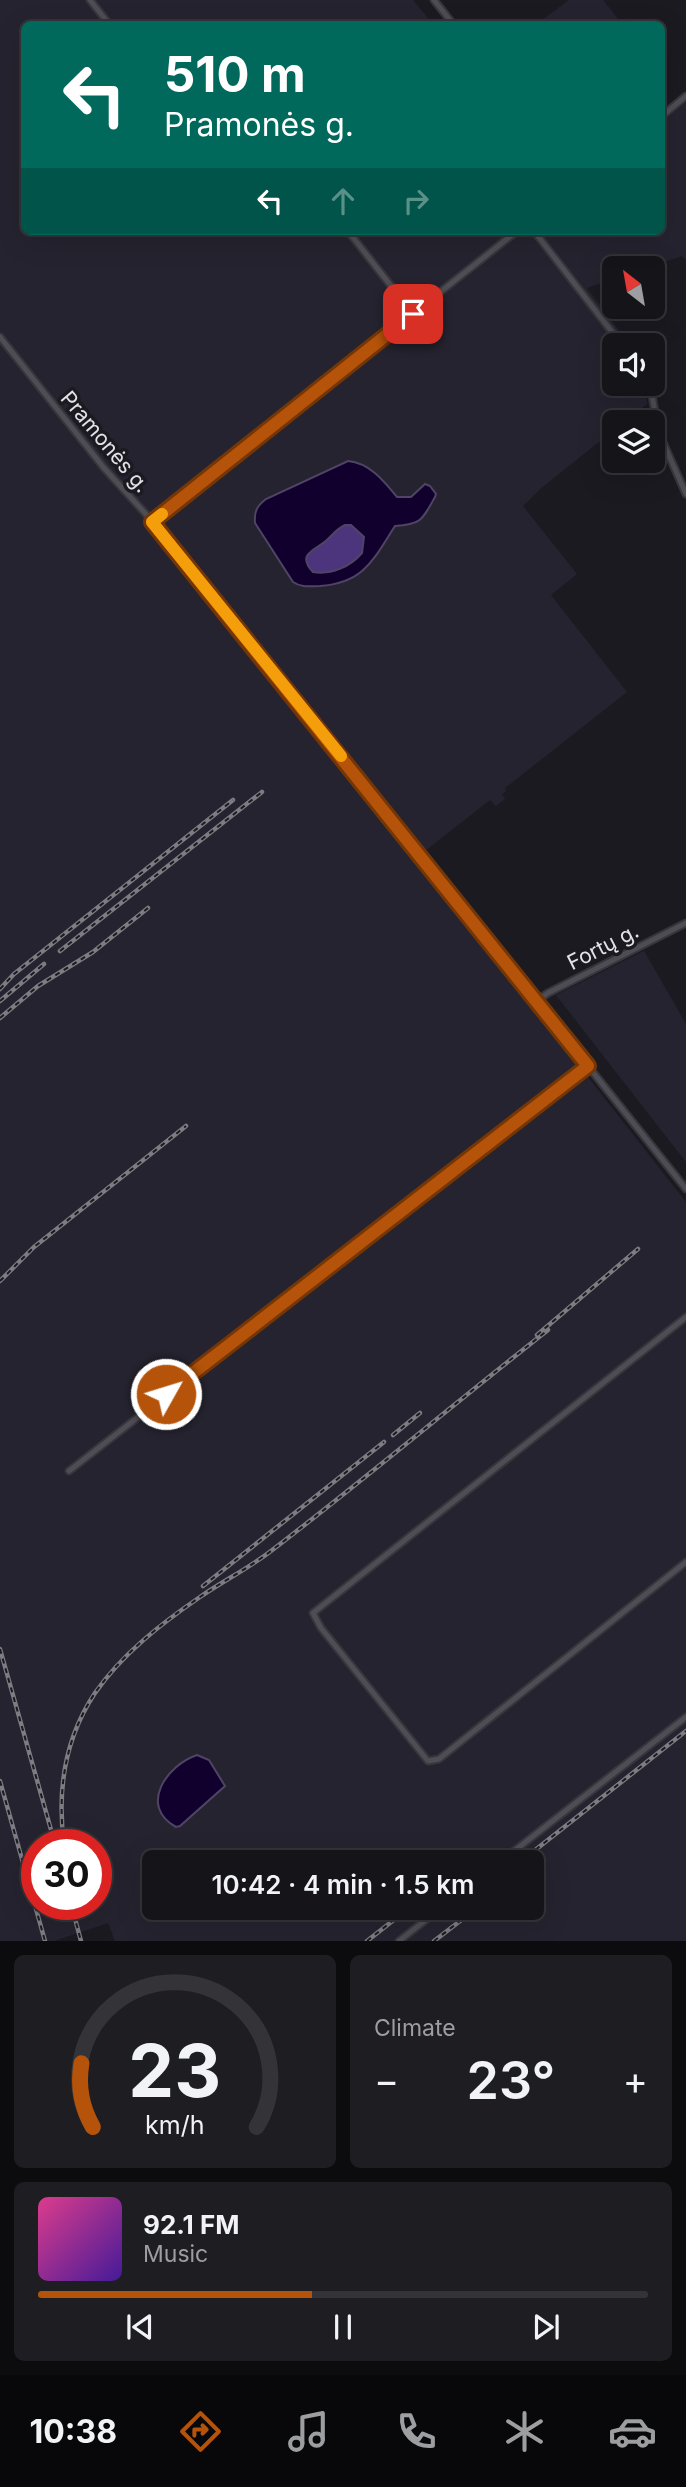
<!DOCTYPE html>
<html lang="en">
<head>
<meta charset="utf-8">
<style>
	:root { --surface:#151419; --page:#1e1d22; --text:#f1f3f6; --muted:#9d9ea2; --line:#343338; --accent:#b45309 }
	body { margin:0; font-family:Inter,sans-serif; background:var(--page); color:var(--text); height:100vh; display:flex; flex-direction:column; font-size:26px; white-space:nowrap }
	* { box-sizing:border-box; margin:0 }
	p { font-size:23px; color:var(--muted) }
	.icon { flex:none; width:38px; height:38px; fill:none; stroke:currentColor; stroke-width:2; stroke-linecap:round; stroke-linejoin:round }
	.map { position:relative; height:1941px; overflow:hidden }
	.sheet { display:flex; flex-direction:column; gap:14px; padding:14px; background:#0c0b0e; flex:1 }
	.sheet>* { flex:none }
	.guide { position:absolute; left:21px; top:21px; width:644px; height:214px; border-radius:10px; box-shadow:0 7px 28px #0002,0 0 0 2px var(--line); background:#00695c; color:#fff; overflow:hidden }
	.needle { width:46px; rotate:329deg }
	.buttons { position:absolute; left:602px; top:256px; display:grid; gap:14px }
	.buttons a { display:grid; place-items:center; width:63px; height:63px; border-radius:10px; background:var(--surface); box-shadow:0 7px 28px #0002,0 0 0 2px var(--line); font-size:35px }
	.speed { position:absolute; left:21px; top:1829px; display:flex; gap:14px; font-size:35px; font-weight:700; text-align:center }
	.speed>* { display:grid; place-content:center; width:91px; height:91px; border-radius:50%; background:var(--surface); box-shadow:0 7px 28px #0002,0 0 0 2px var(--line); line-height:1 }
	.speed .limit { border:10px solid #d22; background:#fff; color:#111 }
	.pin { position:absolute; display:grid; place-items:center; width:60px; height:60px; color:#fff; margin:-30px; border-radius:14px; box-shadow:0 4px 10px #0006 }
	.me { position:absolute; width:77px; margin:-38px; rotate:51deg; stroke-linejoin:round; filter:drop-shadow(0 0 5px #0008) }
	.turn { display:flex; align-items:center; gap:24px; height:147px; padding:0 28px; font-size:32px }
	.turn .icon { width:91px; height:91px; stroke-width:2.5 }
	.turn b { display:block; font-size:49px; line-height:60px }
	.lanes { display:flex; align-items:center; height:66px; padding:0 28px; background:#0003; justify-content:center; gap:35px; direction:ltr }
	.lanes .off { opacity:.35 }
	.big { font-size:52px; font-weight:600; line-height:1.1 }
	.sheet .card { flex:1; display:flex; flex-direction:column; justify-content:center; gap:10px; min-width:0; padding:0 24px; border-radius:10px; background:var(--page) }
	.sheet .dial { align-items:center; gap:0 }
	.dial svg { height:182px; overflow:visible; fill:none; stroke:var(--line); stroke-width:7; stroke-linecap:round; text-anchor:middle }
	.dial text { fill:var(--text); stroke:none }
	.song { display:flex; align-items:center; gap:21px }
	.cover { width:84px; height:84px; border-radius:10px; background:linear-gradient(135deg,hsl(330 70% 55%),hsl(260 70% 35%)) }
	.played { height:7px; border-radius:4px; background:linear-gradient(90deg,var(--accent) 45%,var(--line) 45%) }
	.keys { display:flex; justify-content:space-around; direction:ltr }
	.heat { display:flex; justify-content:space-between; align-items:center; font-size:38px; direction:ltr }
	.sheet .tiles { flex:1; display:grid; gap:14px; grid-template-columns:1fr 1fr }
	.card:last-child { grid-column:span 2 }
	.trip { position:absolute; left:142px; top:1850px; width:402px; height:70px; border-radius:10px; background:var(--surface); box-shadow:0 7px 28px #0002,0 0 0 2px var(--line); font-weight:600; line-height:70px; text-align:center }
	.tabs { display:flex; height:112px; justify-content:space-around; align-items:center; background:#08080a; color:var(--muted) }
	.tabs .icon { width:49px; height:49px }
	.tabs .on { color:var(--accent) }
	.tabs b { font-size:32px; color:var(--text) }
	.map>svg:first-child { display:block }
	.built { fill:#25232f; fill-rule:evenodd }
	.forest { fill:#4d357e }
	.water { fill:#11002d; stroke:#504465; stroke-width:2; fill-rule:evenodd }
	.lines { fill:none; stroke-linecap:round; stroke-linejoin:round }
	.minor-casing { stroke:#37363b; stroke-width:9 }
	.minor { stroke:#4e4d55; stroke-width:5 }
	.rail-casing { stroke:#7d7c82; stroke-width:4.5 }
	.rail { stroke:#1c1a21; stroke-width:2; stroke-dasharray:5; stroke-linecap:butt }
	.route-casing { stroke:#753606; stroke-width:18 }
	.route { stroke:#b45309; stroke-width:12 }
	.slow { stroke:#f59e0b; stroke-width:12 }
	.labels { text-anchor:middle; stroke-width:7; stroke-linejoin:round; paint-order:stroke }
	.street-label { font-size:21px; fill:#e3e2e7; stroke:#1c1a21 }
</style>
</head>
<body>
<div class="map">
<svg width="686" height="1941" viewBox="0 0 686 1941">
	<rect width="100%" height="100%" fill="#1c1a21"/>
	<g class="built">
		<path d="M0 0H413L433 24H24V231H662V122L686 102V260L682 256 646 268H614V279L587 288 630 345H614V383H645L647 404 624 422H614V430L540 489 523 506 577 574 551 595 627 692 505 788 506 791 502 794 505 799 496 806 490 800 416 858 686 1202V1941H115L108 1923 54 1941H0ZM37 1844H96V1904H37ZM154 1862H532V1908H154Z"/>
		<polygon points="569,0 603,0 622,24 537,24"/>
		<polygon points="644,951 686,1024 686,1162 556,995"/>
	</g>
	<path class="forest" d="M345 524 351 525 364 537 362 553C350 567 331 575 313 573 295 553 317 550 328 539 334 533 338 528 345 524Z"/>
	<g class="water">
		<path d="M348 461C370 463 384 481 397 497H411L425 484 430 486 436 494 435 497C422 520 422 524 395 526 373 560 364 583 320 586 310 586 302 588 293 582L255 523C254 511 257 506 266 499ZM345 525H351L364 537 362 553C350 567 331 575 313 572 295 553 317 550 328 539 334 533 338 528 345 525Z"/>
		<path d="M197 1755 209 1760 225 1786 180 1826 176 1827C138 1806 167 1765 197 1755Z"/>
	</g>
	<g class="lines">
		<defs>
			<g id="minor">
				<polyline points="90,0 109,24"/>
				<polyline points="434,0 453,24"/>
				<polyline points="662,116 686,96"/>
				<polyline points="348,231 413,314"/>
				<polyline points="534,231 622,345"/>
				<polyline points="0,337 104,468 164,534 686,1189"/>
				<polyline points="650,383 658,431 686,494"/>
				<polyline points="152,521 517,231"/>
				<polyline points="535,1002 548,993 686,923"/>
				<polyline points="686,1317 313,1613 321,1628 428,1761 439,1759 686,1562"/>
				<polyline points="69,1471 588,1066"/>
				<polyline points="500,1862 686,1717"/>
				<polyline points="399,1941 441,1908"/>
			</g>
		</defs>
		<use href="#minor" class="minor-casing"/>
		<use href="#minor" class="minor"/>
		<defs>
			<g id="rail">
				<polyline points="60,951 262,792"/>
				<polyline points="0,989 14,974 233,800"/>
				<polyline points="0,1001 44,964"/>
				<polyline points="0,1018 38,986 93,952 148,908"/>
				<polyline points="0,1281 34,1247 186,1126"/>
				<polyline points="537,1335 638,1249"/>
				<polyline points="393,1435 420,1413"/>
				<polyline points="203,1586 384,1442"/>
				<polyline points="0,1649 55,1844"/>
				<polyline points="0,1781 45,1941"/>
				<path d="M64 1844C57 1791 65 1738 95 1693 122 1654 162 1623 200 1597 223 1581 249 1568 271 1551 365 1479 455 1403 548 1330"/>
				<polyline points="520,1862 686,1731"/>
				<polyline points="71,1904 81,1941"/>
				<polyline points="367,1941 409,1908"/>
				<polyline points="434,1941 477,1908"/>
			</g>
		</defs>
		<use href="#rail" class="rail-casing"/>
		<use href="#rail" class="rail"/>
	</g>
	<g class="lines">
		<defs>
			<polyline id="route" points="166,1394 588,1066 152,522 413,314"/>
		</defs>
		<use href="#route" class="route-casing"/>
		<use href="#route" class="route"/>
		<polyline class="slow" points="162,514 152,522 341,756"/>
	</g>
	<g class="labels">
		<g class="street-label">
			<text transform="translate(105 442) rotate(50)" y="7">Pramonės g.</text>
			<text transform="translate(603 947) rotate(-27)" y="7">Fortų g.</text>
		</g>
	</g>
</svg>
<div class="buttons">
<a><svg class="needle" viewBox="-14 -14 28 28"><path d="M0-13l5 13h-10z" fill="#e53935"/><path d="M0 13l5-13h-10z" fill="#9d9ea2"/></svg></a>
<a><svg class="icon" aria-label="sound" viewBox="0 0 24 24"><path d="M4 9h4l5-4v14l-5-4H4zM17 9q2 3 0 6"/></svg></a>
<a><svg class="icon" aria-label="layers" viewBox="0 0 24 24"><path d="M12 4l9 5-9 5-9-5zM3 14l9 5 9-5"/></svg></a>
</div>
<div class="speed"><div class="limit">30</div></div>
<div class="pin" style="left:413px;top:314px;background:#d93025"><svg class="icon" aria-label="arrive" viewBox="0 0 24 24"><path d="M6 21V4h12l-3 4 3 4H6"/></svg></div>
<svg class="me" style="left:166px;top:1394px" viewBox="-20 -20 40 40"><circle r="17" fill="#b45309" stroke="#fff" stroke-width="3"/><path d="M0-11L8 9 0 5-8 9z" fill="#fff"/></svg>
<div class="trip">10:42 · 4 min · 1.5 km</div>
<div class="guide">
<div class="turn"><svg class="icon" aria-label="left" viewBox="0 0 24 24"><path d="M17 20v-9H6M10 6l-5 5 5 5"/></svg><div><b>510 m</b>Pramonės g.</div></div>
<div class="lanes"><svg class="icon" aria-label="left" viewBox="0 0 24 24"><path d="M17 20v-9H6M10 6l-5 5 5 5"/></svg><svg class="icon off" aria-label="ahead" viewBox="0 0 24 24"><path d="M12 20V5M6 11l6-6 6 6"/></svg><svg class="icon off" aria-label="right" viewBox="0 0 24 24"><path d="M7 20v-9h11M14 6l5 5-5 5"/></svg></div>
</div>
</div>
<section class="sheet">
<div class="tiles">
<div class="card dial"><svg viewBox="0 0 100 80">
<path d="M14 69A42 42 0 1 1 86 69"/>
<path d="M14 69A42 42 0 0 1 9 41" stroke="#b45309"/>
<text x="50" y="56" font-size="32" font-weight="700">23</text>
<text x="50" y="72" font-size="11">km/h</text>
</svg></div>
<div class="card"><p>Climate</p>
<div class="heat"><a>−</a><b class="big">23°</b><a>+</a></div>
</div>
<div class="card">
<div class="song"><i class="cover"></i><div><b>92.1 FM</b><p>Music</p></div></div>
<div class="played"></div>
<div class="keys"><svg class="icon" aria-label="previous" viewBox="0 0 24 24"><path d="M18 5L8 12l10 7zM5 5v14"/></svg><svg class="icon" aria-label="pause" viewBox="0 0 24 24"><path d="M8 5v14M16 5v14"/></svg><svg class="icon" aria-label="next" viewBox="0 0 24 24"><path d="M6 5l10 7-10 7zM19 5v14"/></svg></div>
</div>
</div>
</section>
<nav class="tabs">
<b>10:38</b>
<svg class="icon on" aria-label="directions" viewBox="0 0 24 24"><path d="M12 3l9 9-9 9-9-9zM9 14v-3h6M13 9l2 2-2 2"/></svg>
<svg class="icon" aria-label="music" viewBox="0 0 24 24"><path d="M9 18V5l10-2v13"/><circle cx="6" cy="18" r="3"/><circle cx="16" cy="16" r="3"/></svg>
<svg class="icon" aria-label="phone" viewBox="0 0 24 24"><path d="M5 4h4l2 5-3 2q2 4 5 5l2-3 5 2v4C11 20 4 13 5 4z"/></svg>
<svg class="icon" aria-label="climate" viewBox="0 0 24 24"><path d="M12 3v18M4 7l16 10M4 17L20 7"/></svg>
<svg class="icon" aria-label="car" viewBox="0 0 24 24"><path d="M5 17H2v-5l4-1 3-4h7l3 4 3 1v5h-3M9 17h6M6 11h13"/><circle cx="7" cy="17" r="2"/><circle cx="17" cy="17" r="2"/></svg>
</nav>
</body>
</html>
